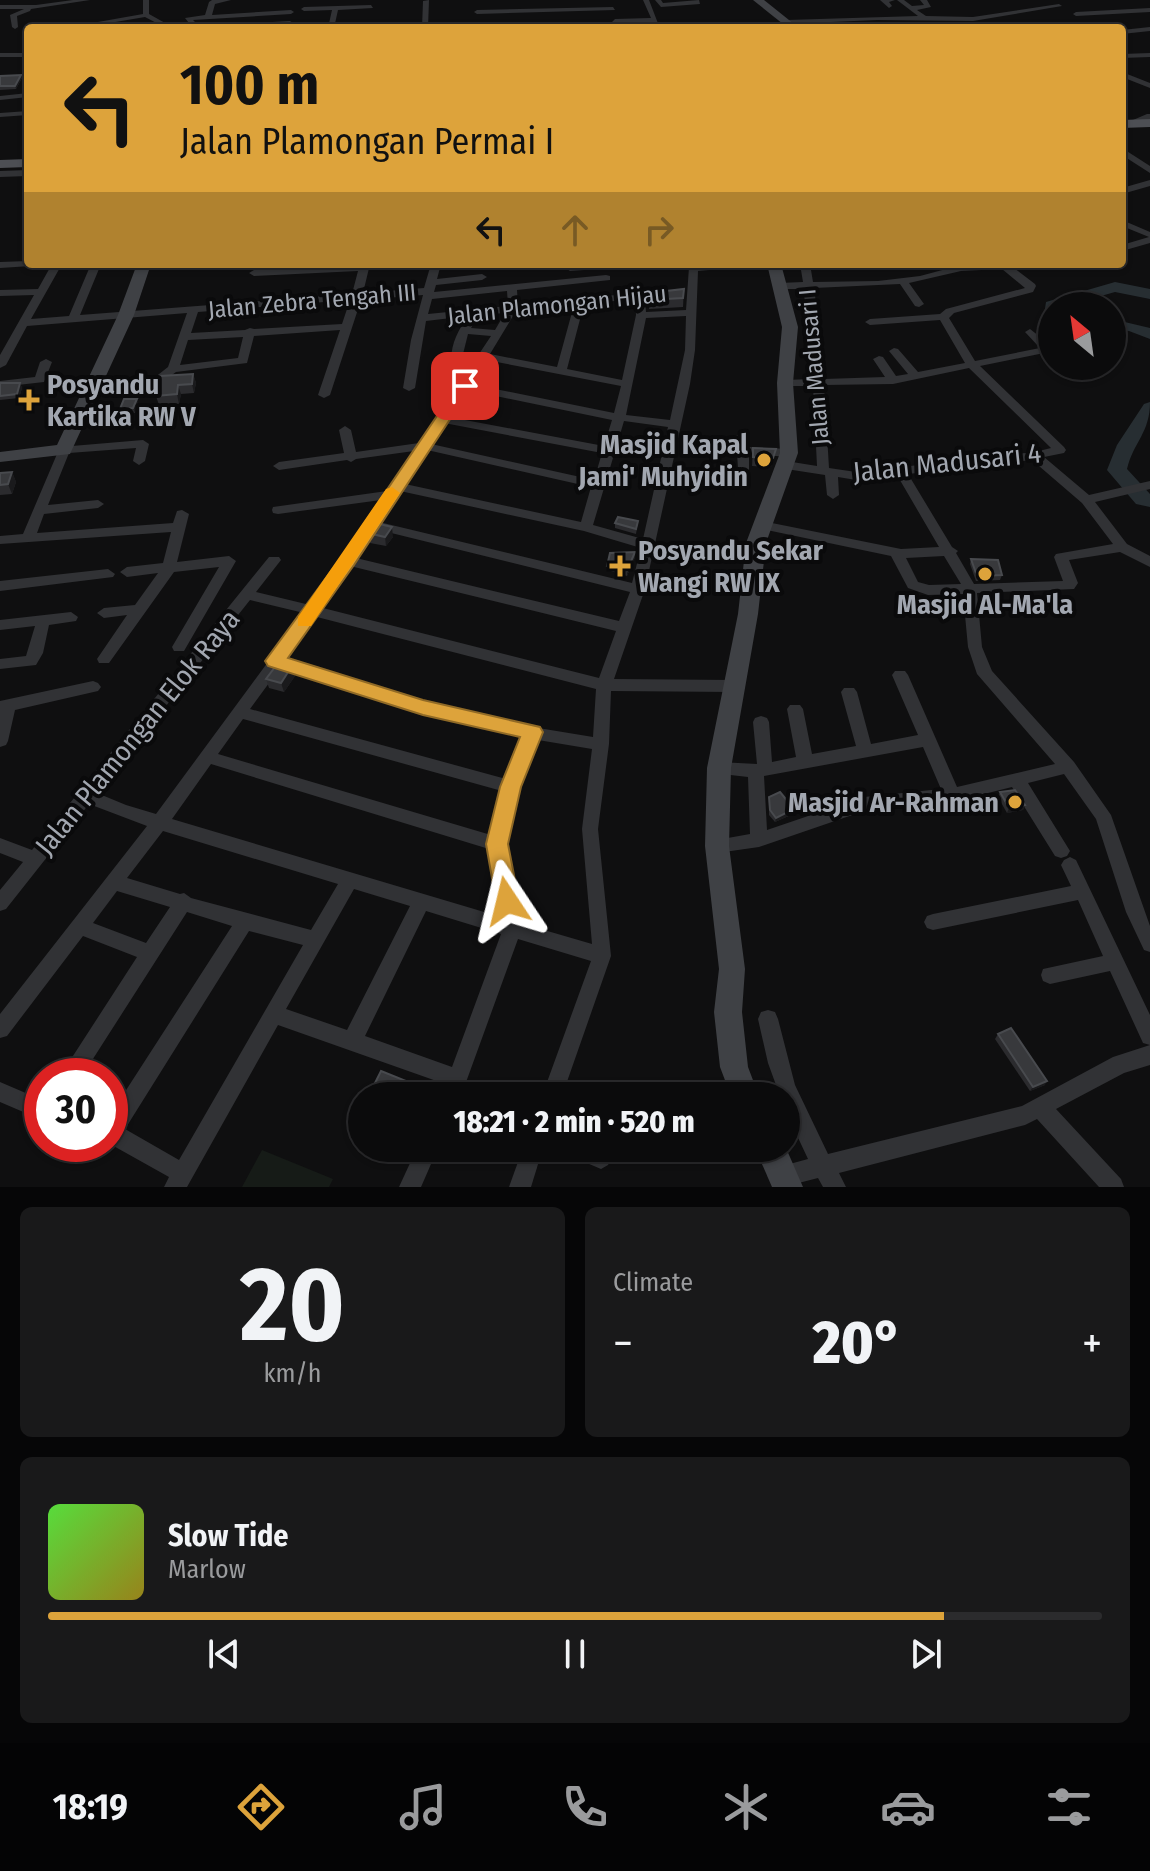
<!DOCTYPE html>
<html lang="en">
<head>
<meta charset="utf-8">
<style>
	:root { --surface:#0b0b0c; --page:#19191a; --text:#f1f3f6; --muted:#9a9b9d; --line:#2b2b2d; --accent:#dda33b }
	body { margin:0; font-family:"Fira Sans Condensed",sans-serif; background:var(--page); color:var(--text); height:100vh; display:flex; flex-direction:column; font-size:30px; white-space:nowrap }
	* { box-sizing:border-box; margin:0 }
	p { font-size:26px; color:var(--muted) }
	.icon { flex:none; width:44px; height:44px; fill:none; stroke:currentColor; stroke-width:2; stroke-linecap:round; stroke-linejoin:round }
	.map { position:relative; height:1187px; overflow:hidden }
	.details { display:flex; flex-direction:column; gap:20px; padding:20px; background:#060607; flex:1 }
	.details>* { flex:none }
	.hud { position:absolute; left:24px; top:24px; width:1102px; height:244px; border-radius:8px; box-shadow:0 2px 6px #0004,0 0 0 2px var(--line); background:#dda33b; color:#111; overflow:hidden }
	.needle { width:52px; rotate:331deg }
	.fabs { position:absolute; left:1038px; top:292px; display:grid; gap:16px }
	.fabs a { display:grid; place-items:center; width:88px; height:88px; border-radius:50%; background:var(--surface); box-shadow:0 2px 6px #0004,0 0 0 2px var(--line); font-size:40px }
	.speed { position:absolute; left:24px; top:1058px; display:flex; gap:16px; font-size:40px; font-weight:700; text-align:center }
	.speed>* { display:grid; place-content:center; width:104px; height:104px; border-radius:50%; background:var(--surface); box-shadow:0 2px 6px #0004,0 0 0 2px var(--line); line-height:1 }
	.speed .limit { border:12px solid #d22; background:#fff; color:#111 }
	.pin { position:absolute; display:grid; place-items:center; width:68px; height:68px; color:#fff; margin:-34px; border-radius:16px; box-shadow:0 4px 12px #0006 }
	.me { position:absolute; width:88px; margin:-44px; rotate:350deg; stroke-linejoin:round; filter:drop-shadow(0 0 6px #0008) }
	.turn { display:flex; align-items:center; gap:28px; height:168px; padding:0 24px; font-size:36px }
	.turn .icon { width:104px; height:104px; stroke-width:2.5 }
	.turn b { display:block; font-size:56px; line-height:68px }
	.lanes { display:flex; align-items:center; height:76px; padding:0 24px; background:#0003; justify-content:center; gap:40px; direction:ltr }
	.lanes .off { opacity:.35 }
	.big { font-size:60px; font-weight:800; line-height:1.1 }
	.details .card { flex:1; display:flex; flex-direction:column; justify-content:center; gap:12px; min-width:0; padding:0 28px; border-radius:12px; background:var(--page) }
	.details .dial { align-items:center; gap:0 }
	.dial b { font-size:104px; line-height:1 }
	.song { display:flex; align-items:center; gap:24px }
	.cover { width:96px; height:96px; border-radius:12px; background:linear-gradient(135deg,hsl(110 70% 55%),hsl(50 70% 35%)) }
	.played { height:8px; border-radius:4px; background:linear-gradient(90deg,var(--accent) 85%,var(--line) 85%) }
	.keys { display:flex; justify-content:space-around; direction:ltr }
	.heat { display:flex; justify-content:space-between; align-items:center; font-size:44px; direction:ltr }
	.details .tiles { flex:1; display:grid; gap:20px; grid-template-columns:1fr 1fr }
	.card:last-child { grid-column:span 2 }
	.trip { position:absolute; left:348px; top:1082px; width:452px; height:80px; border-radius:40px; background:var(--surface); box-shadow:0 2px 6px #0004,0 0 0 2px var(--line); font-weight:800; line-height:80px; text-align:center }
	.tabs { display:flex; height:128px; justify-content:space-around; align-items:center; background:#040405; color:var(--muted) }
	.tabs .icon { width:56px; height:56px }
	.tabs .current { color:var(--accent) }
	.tabs b { font-size:36px; color:var(--text) }
	.map>svg:first-child { display:block }
	.green { fill:#161b17 }
	.lines { fill:none; stroke-linecap:round; stroke-linejoin:round }
	.river { fill:#272e32; fill-rule:evenodd }
	.street { fill:#313235; fill-rule:evenodd }
	.secondary { fill:#3f4145; fill-rule:evenodd }
	.primary { fill:#4d4f54; fill-rule:evenodd }
	.wall { fill:#2b2b2e }
	.shaded-wall { fill:#1a1a1c }
	.building { fill:#38393c; stroke:#484a4e; stroke-width:2 }
	.route { fill:#dda33b; stroke:#906a26; stroke-width:2 }
	.slow { fill:#f59e0b }
	.poi-dot { fill:#dda33b; stroke:#0a0a0b; stroke-width:3 }
	.labels { text-anchor:middle; stroke-width:8; stroke-linejoin:round; paint-order:stroke }
	.far-street-label { font-size:24px; fill:#a2a7b0; stroke:#0a0a0b }
	.poi-label { font-size:28px; font-weight:bold; fill:#a2a7b0; stroke:#0a0a0b; text-anchor:start }
	.street-label { font-size:28px; fill:#a2a7b0; stroke:#0a0a0b }
</style>
</head>
<body>
<div class="map">
<svg width="1150" height="1187" viewBox="0 0 1150 1187">
	<rect width="100%" height="100%" fill="#0f0f10"/>
	<polygon class="green" points="262,1150 333,1179 329,1187 242,1187"/>
	<g class="lines">
		<g class="river">
			<polygon points="1115,282 1150,289 1150,299 1115,292 1066,306 1052,306 1052,320 1044,315 1046,302"/>
			<polygon points="1112,319 1150,328 1150,339 1129,331 1112,329"/>
			<path d="M1150 402C1150 433 1134 441 1127 469L1150 494V507L1136 504 1107 470 1117 445 1144 404Z"/>
		</g>
		<g class="street">
			<polygon points="73,0 90,0 31,9 30,11 17,16 18,27 15,29 12,27 10,15 24,9 0,9 0,5 36,5"/>
			<polygon points="143,0 149,0 149,14 174,28 166,28 145,17 80,28 64,28 143,14"/>
			<polygon points="212,0 231,0 215,4 212,15 291,10 294,12 291,14 193,20 199,26 290,21 293,23 290,25 193,28 185,18 205,15 209,2"/>
			<polygon points="429,0 428,28 422,28 423,1"/>
			<polygon points="643,0 649,0 659,26 655,26 652,22 619,23 616,26 473,28 476,26 612,22 615,19 651,18"/>
			<polygon points="655,0 661,0 663,3 699,0 700,4 661,7"/>
			<polygon points="880,0 895,0 889,2 892,6 889,8"/>
			<polygon points="897,0 904,0 912,6 924,5 920,0 927,0 931,7 917,10 926,16 973,17 1059,4 1062,6 973,21 877,20 786,24 783,22 786,20 918,16"/>
			<polygon points="371,5 373,8 338,10 334,28 328,28 332,10 304,11 301,9 304,7"/>
			<polygon points="613,7 615,10 477,14 474,12 477,10"/>
			<polygon points="1150,8 1150,12 1076,16 1073,14 1076,12"/>
			<polygon points="387,25 390,28 343,28 346,26"/>
			<polygon points="1150,27 1150,31 1122,34 1122,30"/>
			<rect x="0" y="53" width="28" height="4"/>
			<polygon points="1150,53 1150,57 1122,58 1122,54"/>
			<polygon points="1122,72 1150,83 1150,88 1122,77"/>
			<polygon points="28,93 28,97 0,100 0,96"/>
			<polygon points="28,111 28,115 0,117 0,113"/>
			<polygon points="1147,114 1150,114 1150,119 1137,122 1133,120"/>
			<polygon points="1122,148 1150,166 1150,173 1122,155"/>
			<polygon points="28,170 28,176 0,177 0,171"/>
			<polygon points="1150,180 1150,186 1122,194 1122,188"/>
			<polygon points="1122,220 1150,232 1150,243 1122,251 1122,245 1149,237 1122,226"/>
			<polygon points="28,261 28,264 33,264 31,266 0,268 0,262"/>
			<path d="M52 264H62L31 319 69 316 91 264H101L80 315 352 294 358 271 254 276 249 273 254 270 360 264H370L363 293 424 288 431 264H441L437 279 482 274 487 277 482 280 436 285 434 292 606 275 610 276V280L517 290 518 305 664 290 668 291V295L645 298 646 312 686 310 689 267 748 264 743 267 698 271 695 350 690 384 645 589 614 679 733 680 738 682 741 686 738 690 733 692 611 691 609 744 598 829 611 956 562 1096H542L591 961 518 939 461 1096H441L445 1084 278 1025 187 1187H164L169 1177 110 1144V1115L232 926 187 912 82 1076H60L137 957 83 936 7 1036 0 1038V1014L147 826 89 804 6 909 0 911V890L23 862 0 853V838L32 850 269 557H279L281 560 256 592 310 605 381 500 278 514 273 513 272 510 273 507 387 491 414 451 356 459 351 462 347 460 279 470 273 466 279 462 344 453 339 430 345 426 351 430 356 452 419 443 459 385C444 360 453 337 468 316L426 321 415 388 409 391 403 388 411 340 423 295 361 300 330 395 324 398 318 395 340 330 254 336 247 363 176 372 162 382H154V378L168 367 187 313 27 326 6 365 0 368V355L34 295 0 296V290L38 289ZM507 291 508 306 428 314 432 299ZM635 299 636 315 622 380 567 369 584 304ZM350 300 342 324 254 329 250 328 245 330 191 333 198 312ZM574 305 557 367 490 354 516 311ZM505 313 495 330 471 328 479 315ZM686 316 685 350 670 420 626 415 646 318ZM468 334 491 336 465 375 462 358ZM243 337 238 358 180 365 188 340ZM486 360 621 386 614 413 471 384ZM467 390 612 420 604 446 449 417ZM624 421 668 427 643 539 593 525ZM444 423 602 453 594 480 431 444ZM427 450 591 487 581 522 405 484ZM400 491 584 531 641 548 632 583 379 522ZM375 529 630 592 619 621 356 558ZM350 566 616 631 599 678 323 608ZM250 600 304 613 156 814 126 805 97 793ZM317 617 596 689 593 737 508 723 423 701 286 659ZM280 668 423 713 523 738 506 779 250 709ZM243 719 502 791 491 835 218 754ZM538 740 592 749 582 829 592 944 520 923 506 844 519 787ZM211 764 489 849 501 917 172 819ZM163 831 338 884 311 930 191 898 184 893 180 894 127 878ZM354 889 410 906 347 1030 286 1009ZM117 891 170 907 146 943 93 923ZM426 911 501 934 452 1067 365 1036ZM249 931 303 945 179 1160 125 1129Z"/>
			<polygon points="559,264 632,264 627,267 570,271"/>
			<path d="M800 264H810L813 282 878 281 920 276 961 265 1047 264 1042 267 1014 268 1035 284 1036 286 1033 292 954 313 949 318 975 361 1040 348 1025 332 1030 329 1049 344V352L980 366 1064 447 1066 450 1064 453 1044 457 1089 495 1150 481V489L1095 502 1127 544 1150 556V567L1120 552 1069 560 1078 583 1074 589 977 593 982 647 992 671 1074 762 1111 815 1150 926V952L1144 950 1126 912 1096 819 1064 774 1028 783 1070 851 1067 856 1061 858 1055 856 1012 787 952 802 864 811 759 847 717 853 711 851 708 846 711 841 750 834 748 777 713 773 711 768 713 763 719 762 757 764 753 722 755 718 761 716 767 718 769 722 772 762 796 757 787 709 790 705H800L803 709 812 754 856 746 841 692 844 688H854L857 692 871 744 918 735 892 675 895 671H905L908 675 957 787 1055 764 977 674 968 647 963 594 928 595 908 588 891 556 762 529 755 525 762 521 901 549 939 547 897 475 856 480 838 477 839 495 833 499 827 495 825 475 786 469 780 465 786 461 817 466 813 386H785L779 383 785 380 812 379 811 340 803 289H779L774 286 779 283 803 282ZM1002 269 1025 288 946 309 940 314 870 319 865 322 870 325 940 320 965 363 918 372 898 349 894 348 889 351 908 374 896 376 883 357 879 356 873 359 885 377 824 379 821 340 814 288 900 284 915 306 919 307 924 304 909 283 961 271ZM969 368 1051 448 1035 452 856 472 829 468 824 385 893 384ZM1032 460 1082 503 1113 544 1056 554 1054 557 1063 581 974 584 956 553 958 551 952 547 908 474ZM944 556 961 584 929 585 918 582 906 558ZM923 747 941 789 864 797 767 830 764 776Z"/>
			<polygon points="46,359 52,362 44,382 0,387 0,381 35,377 40,362"/>
			<polygon points="742,432 748,436 748,447 789,449 795,453 789,457 749,454 749,482 747,485 739,485 736,436"/>
			<polygon points="143,440 149,444 145,461 139,465 133,461 136,448 69,453 48,505 98,500 104,504 98,508 44,514 37,533 173,523 177,511 182,510 189,514 177,562 229,556 236,561 184,651 174,651 172,647 219,567 174,572 109,663 99,663 97,659 127,615 104,618 97,613 104,608 135,605 158,573 127,577 120,572 127,567 163,563 171,532 0,544 0,536 23,534 60,447"/>
			<polygon points="108,569 115,574 113,577 0,591 0,581"/>
			<polygon points="71,612 78,617 76,621 49,625 43,653 36,665 0,669 0,659 26,656 35,626 0,630 0,620"/>
			<polygon points="93,681 98,683 101,687 98,691 15,710 8,741 6,745 0,747 0,701"/>
			<polygon points="1070,857 1076,860 1150,1015 1150,1065 1124,1073 1056,1109 1121,1179 1124,1187 1099,1187 1037,1119 1025,1125 839,1173 846,1187 823,1187 818,1178 783,1187 775,1184 772,1176 775,1168 808,1159 786,1112 786,1096 780,1096 768,1063 758,1019 761,1012 768,1010 775,1012 778,1019 795,1085 828,1154 1022,1106 1113,1057 1150,1045 1143,1043 1110,971 1050,984 1043,981 1041,975 1043,969 1103,956 1078,900 933,930 927,928 924,922 927,916 933,914 1071,886 1061,865 1064,860"/>
			<polygon points="0,1082 42,1100 42,1120 0,1102"/>
			<polygon points="417,1148 438,1148 421,1187 399,1187"/>
			<polygon points="523,1148 543,1148 531,1187 509,1187"/>
			<polygon points="565,1148 602,1148 608,1151 612,1158 608,1165 601,1169 568,1155"/>
		</g>
		<g class="secondary">
			<polygon points="753,0 764,0 799,28 788,28"/>
			<polygon points="137,264 151,264 134,315 70,454 0,462 0,452 57,445 118,315"/>
			<polygon points="767,264 781,264 798,327 793,383 798,453 766,543 758,614 731,768 729,846 745,969 742,1012 748,1067 759,1096 731,1096 720,1067 714,1012 719,969 705,846 707,768 738,614 746,543 780,453 777,383 782,327"/>
			<polygon points="755,1148 786,1148 803,1187 772,1187"/>
		</g>
		<g class="primary">
			<polygon points="1150,119 1150,127 1122,128 1122,120"/>
			<polygon points="28,159 28,167 0,168 0,160"/>
		</g>
	</g>
	<g class="wall">
		<polygon points="21,75 22,78 16,89 0,90 0,76"/>
		<polygon points="684,289 683,307 649,309 649,293"/>
		<polygon points="193,374 196,383 194,393 181,394 179,404 159,405 156,396"/>
		<polygon points="0,383 20,383 22,388 19,398 0,400"/>
		<polygon points="138,404 135,413 122,414 120,409"/>
		<polygon points="753,448 776,449 771,467 752,466"/>
		<polygon points="12,472 16,482 12,494 0,495 0,473"/>
		<polygon points="638,521 636,534 615,528 615,523"/>
		<polygon points="368,533 393,537 386,546 370,543"/>
		<polygon points="635,557 627,576 607,570 607,566"/>
		<polygon points="971,559 1002,575 1000,580 976,581 970,564"/>
		<polygon points="295,676 284,692 269,688 266,679"/>
		<polygon points="1000,792 1025,805 1023,810 1007,813 998,797"/>
		<polygon points="769,797 794,809 793,814 775,822 769,815"/>
		<polygon points="998,1034 1045,1085 1030,1091 995,1039"/>
	</g>
	<g class="shaded-wall">
		<polygon points="21,75 22,78 16,89 15,86"/>
		<polygon points="193,374 196,383 194,393 192,384"/>
		<polygon points="20,383 22,388 19,398 17,394"/>
		<polygon points="178,385 181,394 179,404 177,394"/>
		<polygon points="137,399 138,404 135,413 133,408"/>
		<polygon points="12,472 16,482 12,494 8,484"/>
		<polygon points="392,527 393,537 386,546 385,537"/>
		<polygon points="635,552 635,557 627,576 627,571"/>
		<polygon points="292,666 295,676 284,692 281,683"/>
		<polygon points="1025,805 1023,810 1007,813 1009,808"/>
		<polygon points="794,809 793,814 775,822 776,818"/>
		<polygon points="406,1081 407,1085 402,1096 399,1096"/>
		<polygon points="1047,1081 1045,1085 1030,1091 1033,1087"/>
	</g>
	<g class="building">
		<polygon points="21,75 15,86 0,86 0,76"/>
		<polygon points="684,289 683,298 649,300 649,293"/>
		<polygon points="193,374 192,384 178,385 177,394 156,396 160,376"/>
		<polygon points="0,383 20,383 17,394 0,396"/>
		<polygon points="124,399 137,399 133,408 120,409"/>
		<polygon points="753,448 776,449 773,458 753,457"/>
		<polygon points="12,472 8,484 0,485 0,473"/>
		<polygon points="618,517 638,521 636,529 615,523"/>
		<polygon points="375,523 392,527 385,537 368,533"/>
		<polygon points="635,552 627,571 607,566 610,553"/>
		<polygon points="971,559 998,560 1002,575 977,576"/>
		<polygon points="278,663 292,666 281,683 266,679"/>
		<polygon points="1015,790 1025,805 1009,808 1000,792"/>
		<polygon points="780,792 794,809 776,818 770,810 769,797"/>
		<polygon points="1011,1028 1047,1081 1033,1087 998,1034"/>
		<polygon points="381,1071 406,1081 399,1096 377,1096 370,1093"/>
	</g>
	<polygon class="route" points="465,381 472,386 354,565 288,658 423,700 540,727 543,732 521,787 508,844 519,901 515,908 507,911 499,908 496,901 486,844 500,787 520,737 423,715 268,666 265,661 342,556 460,382"/>
	<polygon class="slow" points="392,487 400,493 311,626 298,626 298,617 386,489"/>
	<g class="poi-dot">
		<path d="M25 388h8v8h8v8h-8v8h-8v-8h-8v-8h8z"/>
		<circle cx="764" cy="460" r="8"/>
		<path d="M616 554h8v8h8v8h-8v8h-8v-8h-8v-8h8z"/>
		<circle cx="985" cy="574" r="8"/>
		<circle cx="1015" cy="802" r="8"/>
	</g>
	<g class="labels">
		<g class="far-street-label">
			<text transform="translate(312 301) rotate(-5)" y="8">Jalan Zebra Tengah III</text>
			<text transform="translate(557 305) rotate(-6)" y="8">Jalan Plamongan Hijau</text>
			<text transform="translate(814 367) rotate(-95)" y="8">Jalan Madusari I</text>
		</g>
		<g class="poi-label">
			<text x="47" y="394">Posyandu<tspan x="47" dy="32">Kartika RW V</tspan></text>
			<text x="748" y="454" text-anchor="end">Masjid Kapal<tspan x="748" dy="32">Jami' Muhyidin</tspan></text>
			<text x="638" y="560">Posyandu Sekar<tspan x="638" dy="32">Wangi RW IX</tspan></text>
			<text x="985" y="614" text-anchor="middle">Masjid Al-Ma'la</text>
			<text x="999" y="812" text-anchor="end">Masjid Ar-Rahman</text>
		</g>
		<g class="street-label">
			<text transform="translate(947 462) rotate(-6)" y="10">Jalan Madusari 4</text>
			<text transform="translate(137 732) rotate(-51)" y="10">Jalan Plamongan Elok Raya</text>
		</g>
	</g>
</svg>
<div class="fabs">
<a><svg class="needle" viewBox="-14 -14 28 28"><path d="M0-13l5 13h-10z" fill="#e53935"/><path d="M0 13l5-13h-10z" fill="#9a9b9d"/></svg></a>
</div>
<div class="speed"><div class="limit">30</div></div>
<div class="pin" style="left:465px;top:386px;background:#d93025"><svg class="icon" aria-label="arrive" viewBox="0 0 24 24"><path d="M6 21V4h12l-3 4 3 4H6"/></svg></div>
<svg class="me" style="left:507px;top:901px" viewBox="-20 -20 40 40"><path d="M0-17L14 15 0 8-14 15z" fill="#dda33b" stroke="#fff" stroke-width="4"/></svg>
<div class="trip">18:21 · 2 min · 520 m</div>
<div class="hud">
<div class="turn"><svg class="icon" aria-label="left" viewBox="0 0 24 24"><path d="M17 20v-9H6M10 6l-5 5 5 5"/></svg><div><b>100 m</b>Jalan Plamongan Permai I</div></div>
<div class="lanes"><svg class="icon" aria-label="left" viewBox="0 0 24 24"><path d="M17 20v-9H6M10 6l-5 5 5 5"/></svg><svg class="icon off" aria-label="ahead" viewBox="0 0 24 24"><path d="M12 20V5M6 11l6-6 6 6"/></svg><svg class="icon off" aria-label="right" viewBox="0 0 24 24"><path d="M7 20v-9h11M14 6l5 5-5 5"/></svg></div>
</div>
</div>
<section class="details">
<div class="tiles">
<div class="card dial"><b>20</b><p>km/h</p></div>
<div class="card"><p>Climate</p>
<div class="heat"><a>−</a><b class="big">20°</b><a>+</a></div>
</div>
<div class="card">
<div class="song"><i class="cover"></i><div><b>Slow Tide</b><p>Marlow</p></div></div>
<div class="played"></div>
<div class="keys"><svg class="icon" aria-label="previous" viewBox="0 0 24 24"><path d="M18 5L8 12l10 7zM5 5v14"/></svg><svg class="icon" aria-label="pause" viewBox="0 0 24 24"><path d="M8 5v14M16 5v14"/></svg><svg class="icon" aria-label="next" viewBox="0 0 24 24"><path d="M6 5l10 7-10 7zM19 5v14"/></svg></div>
</div>
</div>
</section>
<nav class="tabs">
<b>18:19</b>
<svg class="icon current" aria-label="directions" viewBox="0 0 24 24"><path d="M12 3l9 9-9 9-9-9zM9 14v-3h6M13 9l2 2-2 2"/></svg>
<svg class="icon" aria-label="music" viewBox="0 0 24 24"><path d="M9 18V5l10-2v13"/><circle cx="6" cy="18" r="3"/><circle cx="16" cy="16" r="3"/></svg>
<svg class="icon" aria-label="phone" viewBox="0 0 24 24"><path d="M5 4h4l2 5-3 2q2 4 5 5l2-3 5 2v4C11 20 4 13 5 4z"/></svg>
<svg class="icon" aria-label="climate" viewBox="0 0 24 24"><path d="M12 3v18M4 7l16 10M4 17L20 7"/></svg>
<svg class="icon" aria-label="car" viewBox="0 0 24 24"><path d="M5 17H2v-5l4-1 3-4h7l3 4 3 1v5h-3M9 17h6M6 11h13"/><circle cx="7" cy="17" r="2"/><circle cx="17" cy="17" r="2"/></svg>
<svg class="icon" aria-label="filters" viewBox="0 0 24 24"><path d="M4 7h16M4 17h16"/><circle cx="9" cy="7" r="2"/><circle cx="15" cy="17" r="2"/></svg>
</nav>
</body>
</html>
